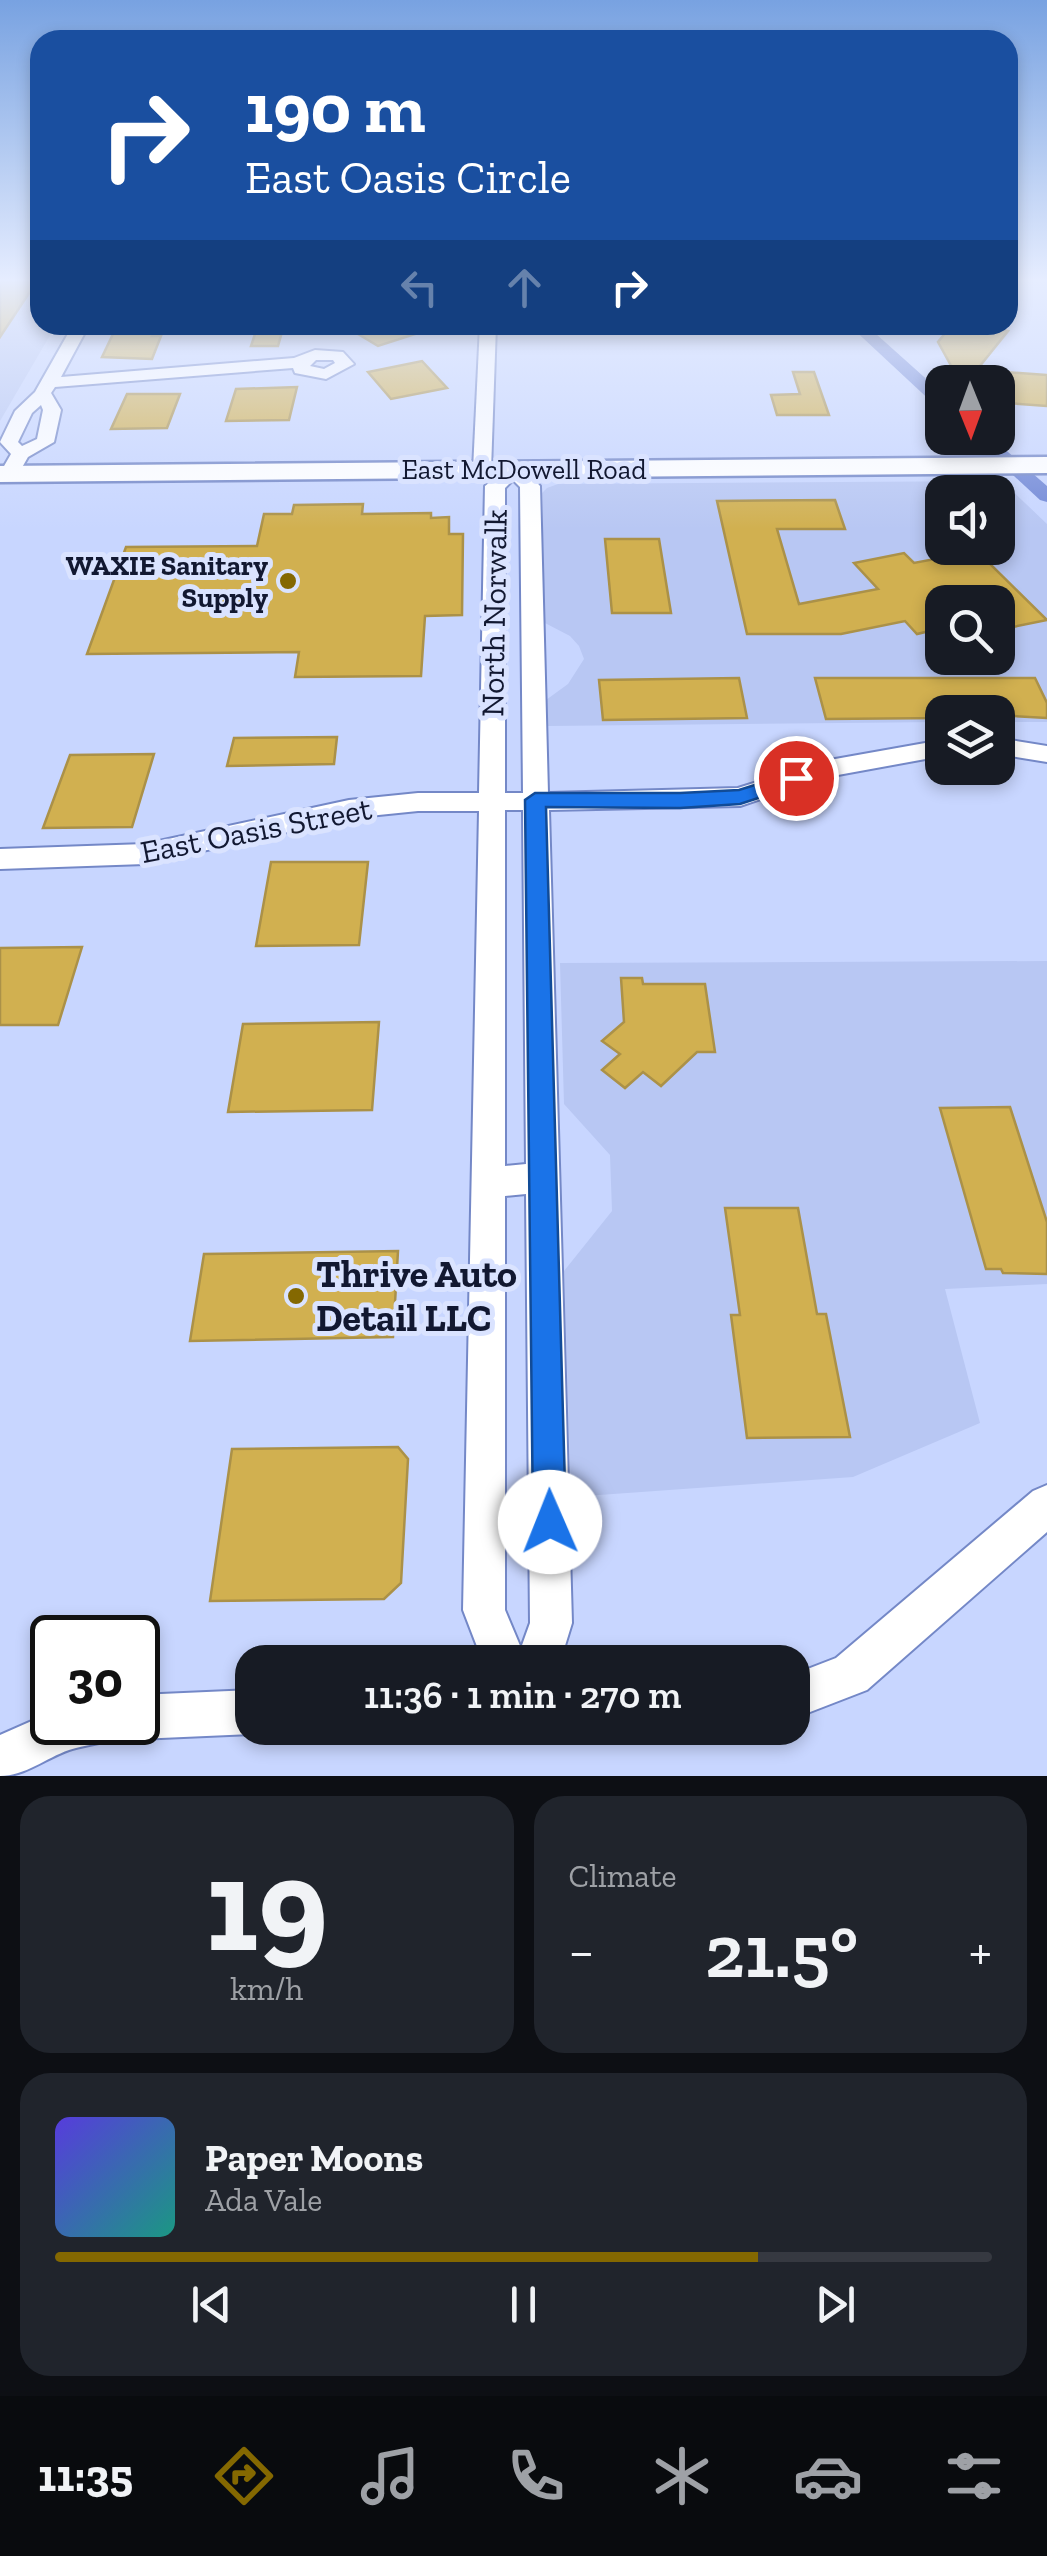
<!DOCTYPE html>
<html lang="en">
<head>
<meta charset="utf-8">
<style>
	:root { --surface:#171b24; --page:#20242c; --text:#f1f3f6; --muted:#9ea1a6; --line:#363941; --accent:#846801 }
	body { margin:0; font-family:"Zilla Slab",serif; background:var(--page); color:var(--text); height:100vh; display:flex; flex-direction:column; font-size:38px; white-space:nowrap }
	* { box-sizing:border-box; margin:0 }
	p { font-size:32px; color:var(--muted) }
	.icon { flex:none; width:55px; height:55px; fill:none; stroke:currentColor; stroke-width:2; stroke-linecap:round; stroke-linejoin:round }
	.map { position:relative; height:1776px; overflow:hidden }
	.drawer { display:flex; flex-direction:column; gap:20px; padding:20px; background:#0d0f14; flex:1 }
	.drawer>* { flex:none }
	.banner { position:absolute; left:30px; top:30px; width:988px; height:305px; border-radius:30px; box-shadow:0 5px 15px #0003; background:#1a4fa0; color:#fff; overflow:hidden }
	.needle { width:65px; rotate:179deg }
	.buttons { position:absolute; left:925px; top:365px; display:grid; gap:20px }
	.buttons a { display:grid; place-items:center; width:90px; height:90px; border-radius:20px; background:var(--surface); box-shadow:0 5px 15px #0003; font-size:50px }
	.speed { position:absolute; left:30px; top:1615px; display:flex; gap:20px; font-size:50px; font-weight:700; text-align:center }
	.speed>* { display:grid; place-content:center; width:130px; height:130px; border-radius:50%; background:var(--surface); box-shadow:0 5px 15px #0003; line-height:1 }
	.speed .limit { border:5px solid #111; border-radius:15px; background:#fff; color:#111 }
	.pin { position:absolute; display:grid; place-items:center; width:85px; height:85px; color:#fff; margin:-42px; border:5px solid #fff; border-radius:50%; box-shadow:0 2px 10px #0007 }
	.me { position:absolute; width:110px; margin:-55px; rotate:359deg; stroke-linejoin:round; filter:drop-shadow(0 0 8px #0008) }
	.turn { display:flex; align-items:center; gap:35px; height:210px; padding:0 50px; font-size:45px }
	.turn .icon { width:130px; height:130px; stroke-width:2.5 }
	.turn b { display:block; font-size:70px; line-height:85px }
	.lanes { display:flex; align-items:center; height:95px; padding:0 50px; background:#0003; justify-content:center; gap:50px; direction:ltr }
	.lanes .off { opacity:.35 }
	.big { font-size:75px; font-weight:600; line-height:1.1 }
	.drawer .card { flex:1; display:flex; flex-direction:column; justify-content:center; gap:15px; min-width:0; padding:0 35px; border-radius:30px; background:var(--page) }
	.drawer .dial { align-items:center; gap:0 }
	.dial b { font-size:130px; line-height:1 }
	.song { display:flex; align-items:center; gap:30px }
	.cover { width:120px; height:120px; border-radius:15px; background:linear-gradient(135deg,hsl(250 70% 55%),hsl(170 70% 35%)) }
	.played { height:10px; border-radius:5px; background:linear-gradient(90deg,var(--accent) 75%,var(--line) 75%) }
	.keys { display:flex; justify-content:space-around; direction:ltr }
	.heat { display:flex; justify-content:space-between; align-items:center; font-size:55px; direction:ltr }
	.drawer .tiles { flex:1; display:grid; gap:20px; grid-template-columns:1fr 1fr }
	.card:last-child { grid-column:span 2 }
	.trip { position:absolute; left:235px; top:1645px; width:575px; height:100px; border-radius:30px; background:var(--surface); box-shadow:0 5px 15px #0003; font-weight:600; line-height:100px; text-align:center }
	.dock { display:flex; height:160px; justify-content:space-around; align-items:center; background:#090b0e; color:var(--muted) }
	.dock .icon { width:70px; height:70px }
	.dock .current { color:var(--accent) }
	.dock b { font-size:45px; color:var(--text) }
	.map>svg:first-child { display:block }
	.built { fill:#b8c7f3; fill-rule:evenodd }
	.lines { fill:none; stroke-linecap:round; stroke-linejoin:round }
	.canal { fill:#7188d6; fill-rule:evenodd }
	.building { fill:#d1b050; stroke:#ab9148; stroke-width:2.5 }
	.minor-casing { stroke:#7488c7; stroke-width:4 }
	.secondary-casing { stroke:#7488c7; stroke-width:5 }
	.minor { fill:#fff; fill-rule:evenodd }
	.secondary { fill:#fff; fill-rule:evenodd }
	.route { fill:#1a73e8; stroke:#114b97; stroke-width:2.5 }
	.poi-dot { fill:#846801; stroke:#dae3ff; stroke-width:4 }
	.labels { text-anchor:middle; stroke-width:10; stroke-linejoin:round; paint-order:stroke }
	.far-street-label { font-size:28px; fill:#121831; stroke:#dae3ff }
	.far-poi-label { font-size:28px; font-weight:bold; fill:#121831; stroke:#dae3ff; text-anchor:end }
	.street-label { font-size:32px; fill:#121831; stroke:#dae3ff }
	.near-poi-label { font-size:38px; font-weight:bold; fill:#121831; stroke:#dae3ff; text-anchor:start }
</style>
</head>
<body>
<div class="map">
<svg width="1047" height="1776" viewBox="0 0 1047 1776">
	<rect width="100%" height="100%" fill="#c8d6ff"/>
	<g class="built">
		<polygon points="0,281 40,281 40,325 56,325 0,421"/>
		<path d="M1002 481 1047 524V722H998V712H942V722L548 726 546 700 568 684 584 659 579 646 570 636 545 623 542 493 547 488 558 484ZM942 492H998V548H942ZM942 602H998V658H942Z"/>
		<polygon points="1047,961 1047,1284 945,1289 980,1423 853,1477 571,1497 564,1271 612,1211 610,1155 564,1104 560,963"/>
	</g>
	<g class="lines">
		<g class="canal">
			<polygon points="849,325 866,325 942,393 942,407 936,406"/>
			<polygon points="973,438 992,438 1047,486 1047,502 1040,500"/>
		</g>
	</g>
	<g class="building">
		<polygon points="0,281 37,281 0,337"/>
		<polygon points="258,325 284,325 278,346 251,346"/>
		<polygon points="343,325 430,325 431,329 378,346"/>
		<polygon points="952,325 980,325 1008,331 967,382 960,382 938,342"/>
		<polygon points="113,334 153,334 152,336 161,336 152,359 102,357"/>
		<polygon points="422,361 447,388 391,399 368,372"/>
		<polygon points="991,371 1047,375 1047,406 1007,403"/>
		<polygon points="793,372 814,372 829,415 777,415 771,395 800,394"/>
		<polygon points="297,387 289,420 226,421 236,389"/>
		<polygon points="127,394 180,394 167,428 111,429"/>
		<polygon points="835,500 845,529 777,529 799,604 878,589 854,563 904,553 914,563 977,551 1047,620 998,630 998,602 942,602 942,628 917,634 905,621 841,634 747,634 717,501"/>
		<polygon points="363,504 362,514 431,513 431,518 449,517 449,534 463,534 462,615 425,616 421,676 295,677 299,652 87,654 126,547 257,546 264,514 292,514 294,505"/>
		<polygon points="605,539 659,539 671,613 612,613"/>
		<polygon points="739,678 747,718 603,720 599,680"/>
		<polygon points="815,678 1035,678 1047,703 1047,718 942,712 942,718 826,719"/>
		<polygon points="337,737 334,764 227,766 234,738"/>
		<polygon points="154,754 132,827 43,828 70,755"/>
		<polygon points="271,862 368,862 359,945 256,946"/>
		<polygon points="82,947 58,1025 0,1025 0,948"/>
		<polygon points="621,978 642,978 643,984 705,984 715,1052 697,1052 661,1086 643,1072 625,1088 602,1070 620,1054 602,1041 624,1022"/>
		<polygon points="379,1022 372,1110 228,1112 243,1024"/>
		<polygon points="1010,1107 1047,1222 1047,1274 1003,1273 1001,1269 986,1269 940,1108"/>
		<polygon points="725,1208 798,1208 817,1314 826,1314 850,1437 747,1438 731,1315 740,1315"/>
		<polygon points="398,1251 393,1337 190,1341 204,1254"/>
		<polygon points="398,1447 408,1459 401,1583 384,1599 210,1601 232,1449"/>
	</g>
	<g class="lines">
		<defs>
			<g id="minor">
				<path d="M73 325H89L61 377 294 358 315 350 343 352 354 364 326 379 295 373 293 368 55 387 51 393 61 410 54 442 28 457 16 478H2L0 473 11 454 0 442 15 411 35 392ZM333 360 335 363 324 369 310 366 316 360ZM41 405 43 410 37 439 22 446 18 442 32 413Z"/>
				<polygon points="480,325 496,325 491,470 482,476 473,470"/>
				<path d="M514 463 521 465 540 486 548 793 738 788 824 761 942 740V756L827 777 740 806 549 810 572 1623 560 1662H483L463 1610 479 811H418L349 818 145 864 0 869V849L145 844 349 800 418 793H479L485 486ZM513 480 520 487 523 793H505V488ZM505 810H523L526 1164 505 1166ZM526 1194 530 1623 521 1648 505 1610V1196Z"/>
				<polygon points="998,738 1047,746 1047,762 998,754"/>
				<polygon points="1047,1485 1047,1532 867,1690 792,1719 792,1675 836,1658 1033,1491"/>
				<path d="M252 1690V1728H268L252 1734 138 1739 121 1729 117 1738C101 1744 85 1745 69 1750 46 1758 25 1776 0 1776V1735L52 1712V1722H138V1695Z"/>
			</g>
			<polygon id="secondary" points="1047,457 1047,473 0,482 0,466"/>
		</defs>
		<use href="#minor" class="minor-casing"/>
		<use href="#secondary" class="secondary-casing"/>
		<use href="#minor" class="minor"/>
		<use href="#secondary" class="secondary"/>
	</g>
	<linearGradient id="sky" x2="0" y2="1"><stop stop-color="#78a2e1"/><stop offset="0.53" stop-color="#e6edff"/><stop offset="1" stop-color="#e6edff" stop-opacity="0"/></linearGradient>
	<rect width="1047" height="529" fill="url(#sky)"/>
	<polygon class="route" points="796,772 804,774 807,778 804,783 740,804 680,808 546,807 566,1522 561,1534 550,1539 538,1534 533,1522 525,800 535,793 680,793 739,790"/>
	<g class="poi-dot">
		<circle cx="288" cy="581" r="10"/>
		<circle cx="296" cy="1296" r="10"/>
	</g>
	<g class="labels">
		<g class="far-street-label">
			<text x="524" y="479">East McDowell Road</text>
		</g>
		<g class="far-poi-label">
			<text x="268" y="575">WAXIE Sanitary<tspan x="268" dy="32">Supply</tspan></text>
		</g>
		<g class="street-label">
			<text transform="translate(494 613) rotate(-89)" y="11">North Norwalk</text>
			<text transform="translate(256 830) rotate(-11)" y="11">East Oasis Street</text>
		</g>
		<g class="near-poi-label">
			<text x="316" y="1287">Thrive Auto<tspan x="316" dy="44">Detail LLC</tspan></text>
		</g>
	</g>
</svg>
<div class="buttons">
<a><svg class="needle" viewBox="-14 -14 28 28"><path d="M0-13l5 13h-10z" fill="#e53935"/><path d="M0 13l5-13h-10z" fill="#9ea1a6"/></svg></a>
<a><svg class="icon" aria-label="sound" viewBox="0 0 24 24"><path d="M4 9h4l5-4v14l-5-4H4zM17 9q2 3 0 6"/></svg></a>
<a><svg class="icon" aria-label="search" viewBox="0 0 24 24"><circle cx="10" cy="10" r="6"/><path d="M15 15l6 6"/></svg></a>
<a><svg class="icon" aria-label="layers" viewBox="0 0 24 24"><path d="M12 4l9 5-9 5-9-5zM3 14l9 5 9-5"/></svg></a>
</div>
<div class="speed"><div class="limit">30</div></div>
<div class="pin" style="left:796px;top:778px;background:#d93025"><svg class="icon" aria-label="arrive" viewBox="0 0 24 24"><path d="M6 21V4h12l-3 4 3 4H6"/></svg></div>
<svg class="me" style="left:550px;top:1522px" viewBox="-20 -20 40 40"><circle r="19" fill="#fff"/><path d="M0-13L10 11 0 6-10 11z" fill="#1a73e8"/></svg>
<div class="trip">11:36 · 1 min · 270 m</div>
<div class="banner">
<div class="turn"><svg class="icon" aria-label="right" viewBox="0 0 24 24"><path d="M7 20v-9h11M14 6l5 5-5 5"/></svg><div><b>190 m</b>East Oasis Circle</div></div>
<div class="lanes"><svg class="icon off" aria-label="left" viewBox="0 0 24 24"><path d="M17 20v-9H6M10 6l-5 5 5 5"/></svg><svg class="icon off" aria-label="ahead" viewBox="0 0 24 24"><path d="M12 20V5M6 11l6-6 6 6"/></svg><svg class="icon" aria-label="right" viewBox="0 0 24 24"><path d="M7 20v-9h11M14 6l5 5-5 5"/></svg></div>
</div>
</div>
<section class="drawer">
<div class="tiles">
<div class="card dial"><b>19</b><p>km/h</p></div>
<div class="card"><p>Climate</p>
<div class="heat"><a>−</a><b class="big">21.5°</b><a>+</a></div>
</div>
<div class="card">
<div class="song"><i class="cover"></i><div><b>Paper Moons</b><p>Ada Vale</p></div></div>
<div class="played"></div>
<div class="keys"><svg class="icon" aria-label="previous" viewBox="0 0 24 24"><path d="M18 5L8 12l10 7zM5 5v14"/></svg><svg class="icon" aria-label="pause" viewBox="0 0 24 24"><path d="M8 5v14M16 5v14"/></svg><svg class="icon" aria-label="next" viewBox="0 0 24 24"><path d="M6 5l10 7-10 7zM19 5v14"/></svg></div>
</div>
</div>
</section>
<nav class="dock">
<b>11:35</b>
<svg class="icon current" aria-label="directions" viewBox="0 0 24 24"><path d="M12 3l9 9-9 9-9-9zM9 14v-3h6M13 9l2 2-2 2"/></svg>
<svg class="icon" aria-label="music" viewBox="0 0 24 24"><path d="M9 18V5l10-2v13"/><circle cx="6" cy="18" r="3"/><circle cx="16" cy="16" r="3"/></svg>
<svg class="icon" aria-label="phone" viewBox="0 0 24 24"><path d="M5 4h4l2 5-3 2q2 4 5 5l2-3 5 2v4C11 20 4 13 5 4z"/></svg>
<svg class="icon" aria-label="climate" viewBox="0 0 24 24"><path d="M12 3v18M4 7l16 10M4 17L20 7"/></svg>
<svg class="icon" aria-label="car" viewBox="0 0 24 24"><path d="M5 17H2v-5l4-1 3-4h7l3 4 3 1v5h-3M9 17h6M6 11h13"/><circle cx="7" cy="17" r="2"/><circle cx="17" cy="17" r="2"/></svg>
<svg class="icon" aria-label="filters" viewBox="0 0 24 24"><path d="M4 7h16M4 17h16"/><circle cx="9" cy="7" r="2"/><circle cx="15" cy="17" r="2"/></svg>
</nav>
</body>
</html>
